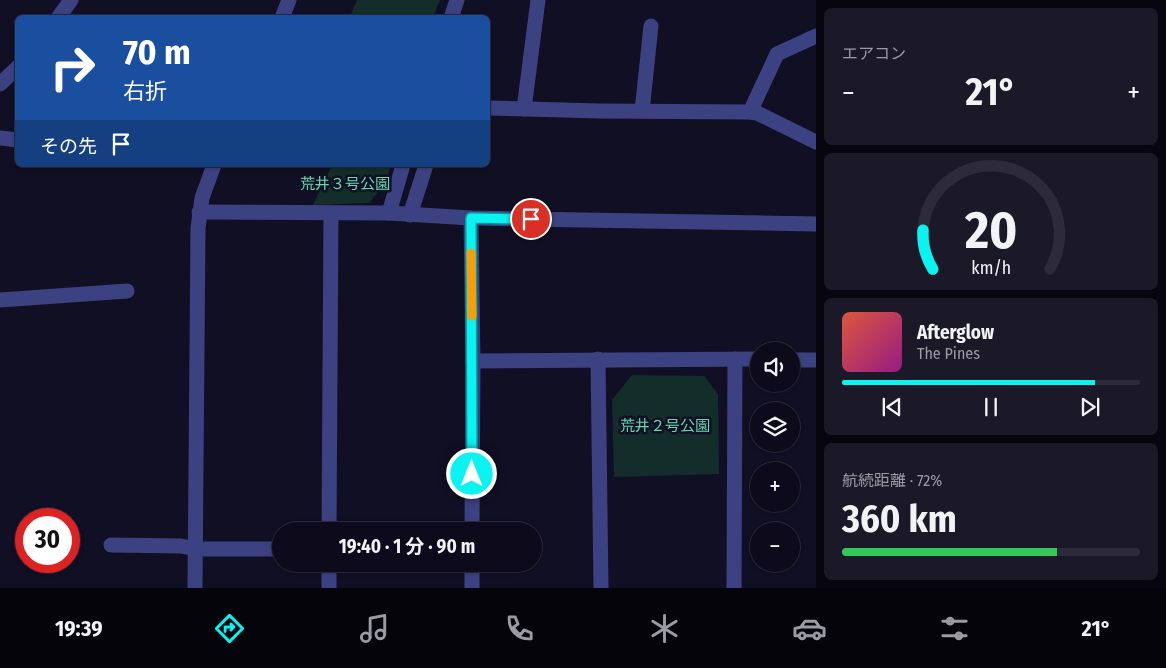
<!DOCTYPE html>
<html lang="ja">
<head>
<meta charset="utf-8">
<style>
	:root { --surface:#0d0b1b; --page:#1b1928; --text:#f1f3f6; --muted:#9a9ba3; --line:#2d2b3a; --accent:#0af3f1 }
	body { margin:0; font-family:"Fira Sans Condensed","Noto Sans JP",sans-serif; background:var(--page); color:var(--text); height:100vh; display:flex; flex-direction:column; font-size:19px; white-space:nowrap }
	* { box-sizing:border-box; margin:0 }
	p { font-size:16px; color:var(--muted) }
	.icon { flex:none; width:28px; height:28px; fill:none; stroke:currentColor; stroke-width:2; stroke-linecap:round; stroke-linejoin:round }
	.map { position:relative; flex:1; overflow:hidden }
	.panel { display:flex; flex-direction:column; gap:8px; padding:8px; background:#07060f; width:350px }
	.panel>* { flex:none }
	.guide { position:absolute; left:15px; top:15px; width:475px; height:152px; border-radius:8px; box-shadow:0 1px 4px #0004,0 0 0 1px var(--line); background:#1a4fa0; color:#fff; overflow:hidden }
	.buttons { position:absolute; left:750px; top:342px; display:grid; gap:10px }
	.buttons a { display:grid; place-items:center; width:50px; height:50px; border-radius:50%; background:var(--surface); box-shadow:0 1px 4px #0004,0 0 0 1px var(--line); font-size:25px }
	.speed { position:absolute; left:15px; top:508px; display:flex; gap:10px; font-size:25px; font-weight:700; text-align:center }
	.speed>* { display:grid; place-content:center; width:65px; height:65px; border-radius:50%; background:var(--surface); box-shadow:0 1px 4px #0004,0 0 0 1px var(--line); line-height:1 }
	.speed .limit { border:8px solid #d22; background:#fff; color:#111 }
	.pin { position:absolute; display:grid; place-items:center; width:42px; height:42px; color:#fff; margin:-21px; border:2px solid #fff; border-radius:50%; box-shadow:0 1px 5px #0007 }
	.me { position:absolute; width:55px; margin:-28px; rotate:0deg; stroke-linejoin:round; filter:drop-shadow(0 0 4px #0008) }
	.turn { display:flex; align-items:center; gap:18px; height:105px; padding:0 25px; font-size:22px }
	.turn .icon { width:65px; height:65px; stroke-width:2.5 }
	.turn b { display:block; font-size:35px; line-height:42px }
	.then { display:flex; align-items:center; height:48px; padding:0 25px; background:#0003; gap:10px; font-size:19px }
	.big { font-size:38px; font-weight:700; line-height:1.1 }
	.panel .tile { flex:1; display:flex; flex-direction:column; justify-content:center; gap:8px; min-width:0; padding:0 18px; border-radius:8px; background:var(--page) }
	.panel .dial { align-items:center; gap:0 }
	.dial svg { height:130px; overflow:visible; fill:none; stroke:var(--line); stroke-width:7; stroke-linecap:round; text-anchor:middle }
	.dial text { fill:var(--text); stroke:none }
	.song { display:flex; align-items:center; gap:15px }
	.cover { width:60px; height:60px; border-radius:8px; background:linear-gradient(135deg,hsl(10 70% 55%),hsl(310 70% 35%)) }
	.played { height:5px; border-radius:2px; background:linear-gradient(90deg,var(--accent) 85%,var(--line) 85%) }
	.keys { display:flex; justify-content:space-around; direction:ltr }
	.heat { display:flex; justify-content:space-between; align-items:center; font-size:28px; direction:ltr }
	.charge { height:8px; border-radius:4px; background:linear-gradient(90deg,#34c759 72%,var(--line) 0) }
	.trip { position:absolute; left:272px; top:522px; width:270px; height:50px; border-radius:25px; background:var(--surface); box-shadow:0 1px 4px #0004,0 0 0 1px var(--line); font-weight:700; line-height:50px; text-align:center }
	.tab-bar { display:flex; height:80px; justify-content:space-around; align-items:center; background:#05040b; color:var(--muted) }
	.tab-bar .icon { width:35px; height:35px }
	.tab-bar .selected { color:var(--accent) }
	.tab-bar b { font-size:22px; color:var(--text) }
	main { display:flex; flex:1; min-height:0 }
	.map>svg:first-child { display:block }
	.green { fill:#132d2a }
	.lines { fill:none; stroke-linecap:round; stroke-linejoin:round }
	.street { stroke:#3c4181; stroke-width:15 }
	.route-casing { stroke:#069e9d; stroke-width:12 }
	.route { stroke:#0af3f1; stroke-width:9 }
	.slow { stroke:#f59e0b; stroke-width:9 }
	.labels { text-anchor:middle; stroke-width:5; stroke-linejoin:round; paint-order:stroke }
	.park-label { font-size:15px; fill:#62dbb0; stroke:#110f24 }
</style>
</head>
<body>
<main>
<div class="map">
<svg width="816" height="588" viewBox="0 0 816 588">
	<rect width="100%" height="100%" fill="#110f24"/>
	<g class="green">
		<polygon points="357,0 440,0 433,17 350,17"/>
		<polygon points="332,165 391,165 386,182 369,203 313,205"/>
		<polygon points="632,375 704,376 718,394 719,474 614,477 612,400"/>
	</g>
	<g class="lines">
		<g class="street">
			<polyline points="58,18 71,0"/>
			<polyline points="282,18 289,0"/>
			<polyline points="451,18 457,0"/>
			<polyline points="0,84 18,67"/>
			<polyline points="488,108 600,111 750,112 757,113 816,142"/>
			<polyline points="524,109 538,0"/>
			<polyline points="642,111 651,26"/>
			<polyline points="750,112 777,54 816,36"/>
			<polyline points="0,138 18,140"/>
			<polyline points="199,212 389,213 471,218 816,224"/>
			<polyline points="389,213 403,165"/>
			<polyline points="410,215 426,165"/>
			<polyline points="471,218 473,361 472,531"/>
			<polyline points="0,300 127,291"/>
			<polyline points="598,359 601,588"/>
			<polyline points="791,360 816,360"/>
			<polyline points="473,361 759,359"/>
			<polyline points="329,531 331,213"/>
			<polyline points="111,545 181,546 196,549 281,549"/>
			<polyline points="195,588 198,228 202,198 214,165"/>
			<polyline points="329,588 329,564"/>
			<polyline points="472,588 472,564"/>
			<polyline points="734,588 735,359"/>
		</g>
	</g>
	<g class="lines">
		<defs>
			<polyline id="route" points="472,474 471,218 531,219"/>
		</defs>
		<use href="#route" class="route-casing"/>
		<use href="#route" class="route"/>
		<polyline class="slow" points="471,253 472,316"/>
	</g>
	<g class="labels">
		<g class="park-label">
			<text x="345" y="189">荒井３号公園</text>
			<text x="665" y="431">荒井２号公園</text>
		</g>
	</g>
</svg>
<div class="buttons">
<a><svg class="icon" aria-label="sound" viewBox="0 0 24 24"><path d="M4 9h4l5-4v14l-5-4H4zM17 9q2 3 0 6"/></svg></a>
<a><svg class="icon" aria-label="layers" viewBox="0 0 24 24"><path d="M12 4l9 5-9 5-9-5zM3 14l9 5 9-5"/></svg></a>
<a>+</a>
<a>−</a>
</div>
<div class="speed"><div class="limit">30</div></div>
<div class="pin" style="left:531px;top:219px;background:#d93025"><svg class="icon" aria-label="arrive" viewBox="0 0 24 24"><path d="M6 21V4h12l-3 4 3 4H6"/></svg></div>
<svg class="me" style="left:472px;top:474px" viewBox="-20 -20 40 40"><circle r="17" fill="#0af3f1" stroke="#fff" stroke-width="3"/><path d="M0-11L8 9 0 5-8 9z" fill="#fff"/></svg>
<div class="trip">19:40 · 1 分 · 90 m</div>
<div class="guide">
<div class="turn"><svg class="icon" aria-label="right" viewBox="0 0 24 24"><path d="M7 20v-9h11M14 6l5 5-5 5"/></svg><div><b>70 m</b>右折</div></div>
<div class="then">その先<svg class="icon" aria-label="arrive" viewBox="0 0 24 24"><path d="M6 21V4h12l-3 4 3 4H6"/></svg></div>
</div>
</div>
<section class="panel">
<div class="tile"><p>エアコン</p>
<div class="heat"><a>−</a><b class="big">21°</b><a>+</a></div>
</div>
<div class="tile dial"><svg viewBox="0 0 100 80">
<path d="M14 69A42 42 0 1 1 86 69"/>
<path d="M14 69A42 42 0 0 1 8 45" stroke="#0af3f1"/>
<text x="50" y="56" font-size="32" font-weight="700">20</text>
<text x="50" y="72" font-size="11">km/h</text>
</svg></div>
<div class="tile">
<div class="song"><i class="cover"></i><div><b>Afterglow</b><p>The Pines</p></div></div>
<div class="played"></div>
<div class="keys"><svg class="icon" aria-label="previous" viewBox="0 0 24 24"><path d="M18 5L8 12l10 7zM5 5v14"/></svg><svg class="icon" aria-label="pause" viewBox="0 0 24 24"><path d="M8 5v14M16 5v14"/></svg><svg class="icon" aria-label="next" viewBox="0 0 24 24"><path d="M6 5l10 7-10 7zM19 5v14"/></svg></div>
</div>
<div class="tile"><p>航続距離 · 72%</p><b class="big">360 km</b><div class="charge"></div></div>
</section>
</main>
<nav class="tab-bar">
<b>19:39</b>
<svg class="icon selected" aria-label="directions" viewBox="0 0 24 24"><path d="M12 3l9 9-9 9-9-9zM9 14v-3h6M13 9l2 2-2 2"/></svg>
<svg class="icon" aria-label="music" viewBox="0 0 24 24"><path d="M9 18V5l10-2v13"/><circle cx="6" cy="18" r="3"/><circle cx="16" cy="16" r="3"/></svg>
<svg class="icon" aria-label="phone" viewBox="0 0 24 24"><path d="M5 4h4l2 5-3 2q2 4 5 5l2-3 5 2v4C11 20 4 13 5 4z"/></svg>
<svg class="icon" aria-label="climate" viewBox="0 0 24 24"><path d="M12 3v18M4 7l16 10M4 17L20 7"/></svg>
<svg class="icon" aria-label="car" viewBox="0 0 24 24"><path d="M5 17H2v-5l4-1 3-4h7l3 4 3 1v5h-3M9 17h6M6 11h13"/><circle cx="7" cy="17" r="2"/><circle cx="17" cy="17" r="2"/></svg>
<svg class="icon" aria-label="filters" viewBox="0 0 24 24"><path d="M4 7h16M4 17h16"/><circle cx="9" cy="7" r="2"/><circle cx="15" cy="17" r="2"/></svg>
<b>21°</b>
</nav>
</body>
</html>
